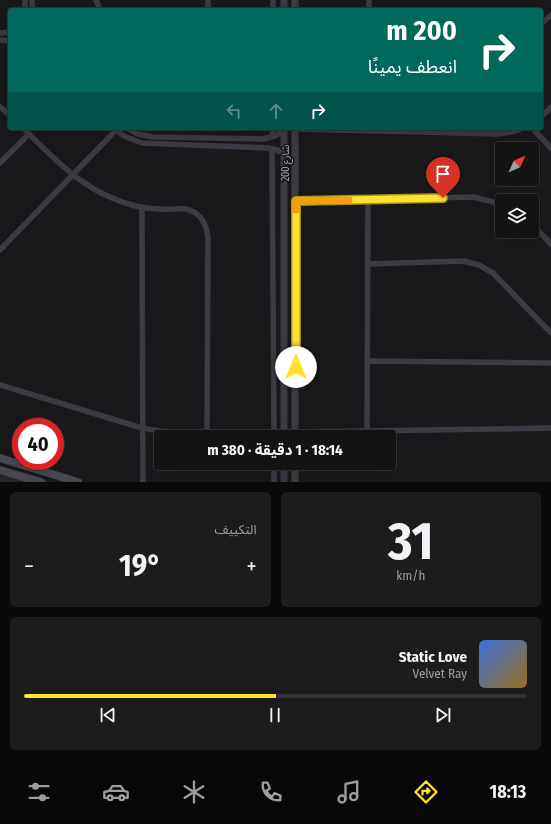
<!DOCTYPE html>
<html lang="ar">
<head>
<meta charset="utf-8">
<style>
	:root { --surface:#131314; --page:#1c1c1d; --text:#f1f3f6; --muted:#9d9ea0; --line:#323234; --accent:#ffe22d }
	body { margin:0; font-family:"Fira Sans Condensed","Noto Sans Arabic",sans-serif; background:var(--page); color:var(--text); direction:rtl; height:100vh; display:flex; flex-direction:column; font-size:15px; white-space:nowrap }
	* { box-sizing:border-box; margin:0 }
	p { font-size:13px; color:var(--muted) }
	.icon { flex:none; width:22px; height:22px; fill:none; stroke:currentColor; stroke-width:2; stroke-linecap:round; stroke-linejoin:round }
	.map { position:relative; height:482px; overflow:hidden; direction:ltr }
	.details { display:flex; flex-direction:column; gap:10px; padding:10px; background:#0a0a0b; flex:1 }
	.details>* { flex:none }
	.guide { position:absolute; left:8px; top:8px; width:535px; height:122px; border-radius:4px; box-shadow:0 4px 16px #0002,0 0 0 1px var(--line); direction:rtl; background:#00695c; color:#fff; overflow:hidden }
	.needle { width:26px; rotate:45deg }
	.fabs { position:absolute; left:495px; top:142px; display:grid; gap:8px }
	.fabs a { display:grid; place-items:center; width:44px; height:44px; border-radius:4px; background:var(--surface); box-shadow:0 4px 16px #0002,0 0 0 1px var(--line); font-size:20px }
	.speed { position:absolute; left:12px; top:418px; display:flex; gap:8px; font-size:20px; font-weight:700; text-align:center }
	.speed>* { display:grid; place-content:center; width:52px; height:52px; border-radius:50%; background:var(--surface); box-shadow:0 4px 16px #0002,0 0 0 1px var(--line); line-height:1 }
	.speed .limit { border:6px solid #d22; background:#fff; color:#111 }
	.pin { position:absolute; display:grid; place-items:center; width:34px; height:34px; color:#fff; margin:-41px -17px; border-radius:50% 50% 50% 0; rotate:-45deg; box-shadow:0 0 4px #0007 }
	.pin .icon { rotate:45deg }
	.me { position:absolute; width:44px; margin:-22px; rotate:0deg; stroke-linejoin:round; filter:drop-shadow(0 0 3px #0008) }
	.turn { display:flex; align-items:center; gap:14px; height:84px; padding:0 20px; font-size:18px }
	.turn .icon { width:52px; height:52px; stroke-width:2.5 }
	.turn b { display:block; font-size:28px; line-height:34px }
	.lanes { display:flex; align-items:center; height:38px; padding:0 20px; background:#0003; justify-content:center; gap:20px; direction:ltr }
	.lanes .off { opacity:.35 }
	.big { font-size:30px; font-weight:700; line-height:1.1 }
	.details .tile { flex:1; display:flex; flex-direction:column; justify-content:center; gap:6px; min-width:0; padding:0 14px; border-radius:6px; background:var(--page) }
	.details .dial { align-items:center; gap:0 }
	.dial b { font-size:52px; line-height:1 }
	.song { display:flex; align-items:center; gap:12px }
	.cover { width:48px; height:48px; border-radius:6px; background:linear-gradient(135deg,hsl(220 70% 55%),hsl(40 70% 35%)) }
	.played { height:4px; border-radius:2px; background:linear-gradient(90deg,var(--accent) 50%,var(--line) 50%) }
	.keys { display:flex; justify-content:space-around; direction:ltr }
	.heat { display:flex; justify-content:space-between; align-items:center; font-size:22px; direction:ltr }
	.details .tiles { flex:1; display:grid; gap:10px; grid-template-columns:1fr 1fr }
	.tile:last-child { grid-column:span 2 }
	.trip { position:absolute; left:154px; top:430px; width:242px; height:40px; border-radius:4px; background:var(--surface); box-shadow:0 4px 16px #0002,0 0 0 1px var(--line); font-weight:700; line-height:40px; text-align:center; direction:rtl }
	.tab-bar { display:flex; height:64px; justify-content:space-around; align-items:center; background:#080808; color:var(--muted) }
	.tab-bar .icon { width:28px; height:28px }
	.tab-bar .selected { color:var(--accent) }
	.tab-bar b { font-size:18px; color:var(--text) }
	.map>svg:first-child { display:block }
	.built { fill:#262529 }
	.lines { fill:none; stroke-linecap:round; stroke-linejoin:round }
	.minor { stroke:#3c3b43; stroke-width:5.5 }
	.tertiary { stroke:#3c3b43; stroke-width:7 }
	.secondary { stroke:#474851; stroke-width:8 }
	.route-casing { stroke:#a6931d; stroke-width:10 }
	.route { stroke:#ffe22d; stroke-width:7 }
	.slow { stroke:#f59e0b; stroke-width:7 }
	.labels { text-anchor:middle; stroke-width:3; stroke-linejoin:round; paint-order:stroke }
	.street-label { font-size:10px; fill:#aaacbc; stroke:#141417 }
</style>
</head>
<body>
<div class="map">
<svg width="551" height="482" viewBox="0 0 551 482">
	<rect width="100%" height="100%" fill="#19191b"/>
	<polygon class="built" points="0,467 53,482 0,482"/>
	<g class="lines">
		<g class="minor">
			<polyline points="96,0 100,10"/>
			<polyline points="25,10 25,0"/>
			<polyline points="32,10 32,0"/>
			<polyline points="208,10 208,0"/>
			<polyline points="273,10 273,0"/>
			<polyline points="369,10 369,0"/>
			<polyline points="541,24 551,15"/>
			<polyline points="0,33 10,32"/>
			<polyline points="0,40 10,41"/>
			<polyline points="0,107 10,115"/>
			<polyline points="541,117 551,107"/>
			<path d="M23 128C59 164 89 196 140 207 147 208 155 209 161 209 173 210 184 206 194 212 204 218 207 228 208 238L207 437"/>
			<polyline points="113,128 124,136 142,143 269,148 277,150 284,154"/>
			<polyline points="127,128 138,134 153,137 263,139 277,135 284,129"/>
			<polyline points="532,128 551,148"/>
			<polyline points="295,129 497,134 511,132 524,128"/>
			<polyline points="272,137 273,128"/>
			<polyline points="272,149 274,437"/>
			<polyline points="0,163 29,134"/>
			<polyline points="295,201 473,197 490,201 502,205"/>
			<polyline points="142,207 143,482"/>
			<polyline points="532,224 551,244"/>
			<polyline points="0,250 116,130"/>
			<polyline points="367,264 463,261 479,265 493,273 551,333"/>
			<polyline points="367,361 551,363"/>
			<polyline points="0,385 142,428 192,437"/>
			<polyline points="367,431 368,200"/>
			<polyline points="295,432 551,428"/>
			<polyline points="274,463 274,482"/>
		</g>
		<g class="tertiary">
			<polyline points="284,0 284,10"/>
			<polyline points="295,0 295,10"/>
			<polyline points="295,128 295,437"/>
			<polyline points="284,437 284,128"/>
			<polyline points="295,463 295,482"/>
			<polyline points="284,482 284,463"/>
		</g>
		<g class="secondary">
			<polyline points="0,458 78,482"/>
			<polyline points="0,470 41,482"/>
		</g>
	</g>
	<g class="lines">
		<defs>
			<polyline id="route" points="296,367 296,201 443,198"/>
		</defs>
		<use href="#route" class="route-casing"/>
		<use href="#route" class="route"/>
		<polyline class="slow" points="296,210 296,201 349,200"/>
	</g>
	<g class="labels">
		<g class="street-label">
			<text transform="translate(285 163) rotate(-90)" y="4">شارع 200</text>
		</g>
	</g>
</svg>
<div class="fabs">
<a><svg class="needle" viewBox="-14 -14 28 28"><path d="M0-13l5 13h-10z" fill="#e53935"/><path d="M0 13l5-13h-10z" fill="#9d9ea0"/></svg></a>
<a><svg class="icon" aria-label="layers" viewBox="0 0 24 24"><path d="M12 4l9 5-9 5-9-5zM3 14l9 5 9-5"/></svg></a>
</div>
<div class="speed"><div class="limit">40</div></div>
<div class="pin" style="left:443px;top:198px;background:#d93025"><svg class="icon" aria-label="arrive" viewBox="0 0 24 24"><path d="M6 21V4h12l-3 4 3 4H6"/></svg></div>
<svg class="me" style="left:296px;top:367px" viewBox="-20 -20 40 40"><circle r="19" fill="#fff"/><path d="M0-13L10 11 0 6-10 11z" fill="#ffe22d"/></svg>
<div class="trip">18:14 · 1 دقيقة · 380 m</div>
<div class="guide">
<div class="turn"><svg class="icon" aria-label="right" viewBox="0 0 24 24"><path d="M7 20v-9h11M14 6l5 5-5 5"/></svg><div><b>200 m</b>انعطف يمينًا</div></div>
<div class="lanes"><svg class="icon off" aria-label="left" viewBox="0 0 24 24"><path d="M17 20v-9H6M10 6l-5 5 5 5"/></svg><svg class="icon off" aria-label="ahead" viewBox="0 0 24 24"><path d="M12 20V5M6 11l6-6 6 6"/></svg><svg class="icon" aria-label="right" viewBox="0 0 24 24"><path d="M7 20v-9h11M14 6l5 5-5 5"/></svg></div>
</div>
</div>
<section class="details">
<div class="tiles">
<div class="tile dial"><b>31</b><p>km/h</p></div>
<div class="tile"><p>التكييف</p>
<div class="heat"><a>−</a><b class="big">19°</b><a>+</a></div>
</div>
<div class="tile">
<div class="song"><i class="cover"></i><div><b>Static Love</b><p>Velvet Ray</p></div></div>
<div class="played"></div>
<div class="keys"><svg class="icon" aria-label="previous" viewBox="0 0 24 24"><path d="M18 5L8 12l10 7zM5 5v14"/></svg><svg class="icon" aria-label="pause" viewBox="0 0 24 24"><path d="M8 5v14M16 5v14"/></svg><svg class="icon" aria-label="next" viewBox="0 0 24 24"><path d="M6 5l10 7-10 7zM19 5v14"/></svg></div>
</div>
</div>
</section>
<nav class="tab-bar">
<b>18:13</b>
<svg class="icon selected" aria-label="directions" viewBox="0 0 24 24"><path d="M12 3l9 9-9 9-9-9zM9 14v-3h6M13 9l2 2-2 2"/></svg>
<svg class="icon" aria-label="music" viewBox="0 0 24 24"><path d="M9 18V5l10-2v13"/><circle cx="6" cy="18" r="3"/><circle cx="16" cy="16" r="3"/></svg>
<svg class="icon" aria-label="phone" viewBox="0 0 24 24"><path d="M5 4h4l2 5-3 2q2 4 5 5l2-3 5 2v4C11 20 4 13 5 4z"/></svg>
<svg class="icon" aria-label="climate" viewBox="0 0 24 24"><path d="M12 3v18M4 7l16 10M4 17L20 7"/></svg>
<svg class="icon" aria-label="car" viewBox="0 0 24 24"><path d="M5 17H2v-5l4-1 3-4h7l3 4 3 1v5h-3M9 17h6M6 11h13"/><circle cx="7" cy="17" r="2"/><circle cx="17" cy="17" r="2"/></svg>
<svg class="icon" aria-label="filters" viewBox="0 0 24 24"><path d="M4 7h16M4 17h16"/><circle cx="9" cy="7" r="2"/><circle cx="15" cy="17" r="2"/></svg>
</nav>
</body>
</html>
